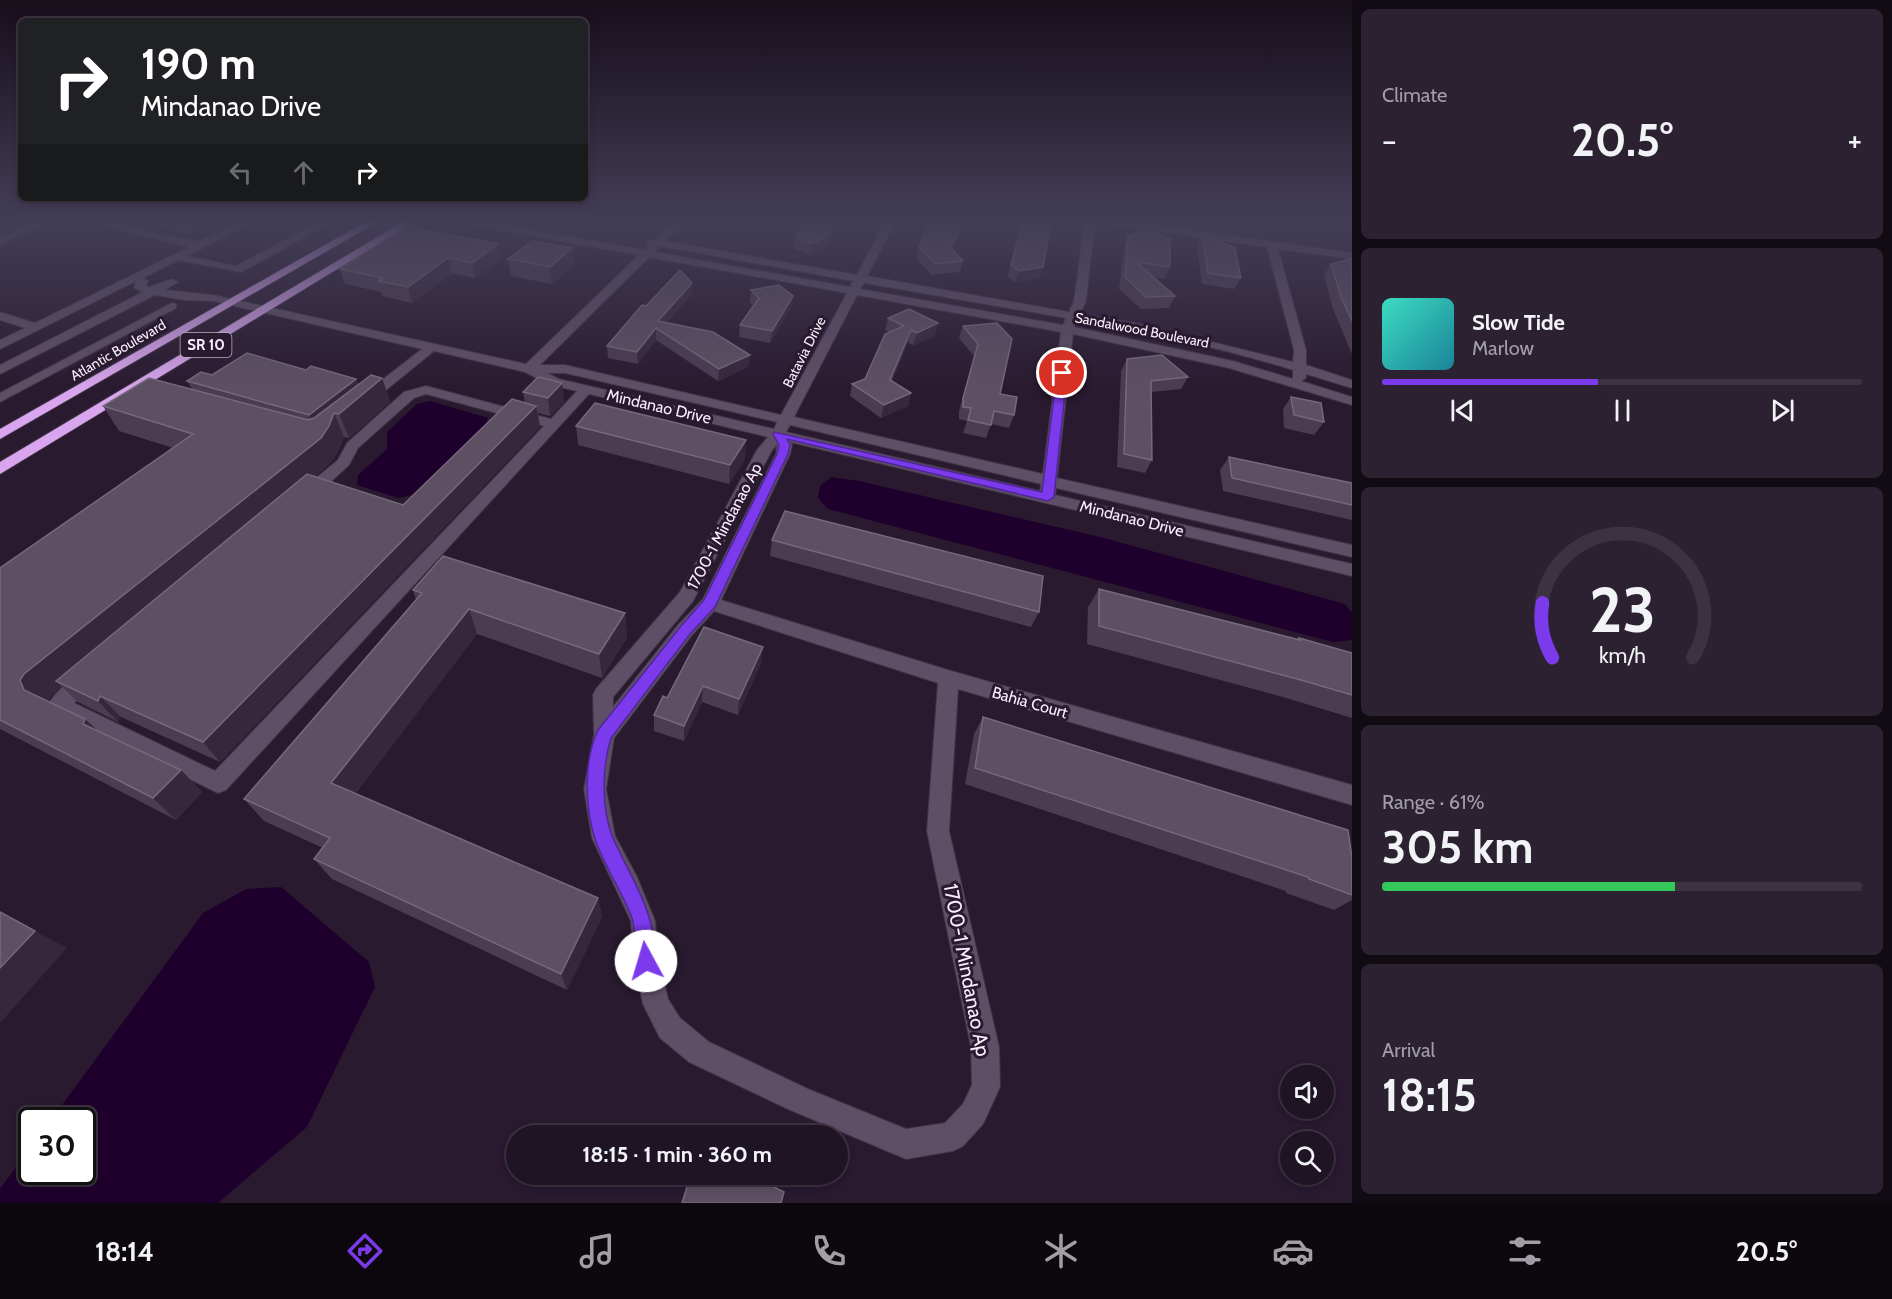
<!DOCTYPE html>
<html lang="en">
<head>
<meta charset="utf-8">
<style>
	:root { --surface:#1f1423; --page:#2c2130; --text:#f1f3f6; --muted:#a19ea6; --line:#3c3341; --accent:#7c3aed }
	body { margin:0; font-family:Cabin,sans-serif; background:var(--page); color:var(--text); height:100vh; display:flex; flex-direction:column; font-size:22px; white-space:nowrap }
	* { box-sizing:border-box; margin:0 }
	p { font-size:20px; color:var(--muted) }
	.icon { flex:none; width:33px; height:33px; fill:none; stroke:currentColor; stroke-width:2; stroke-linecap:round; stroke-linejoin:round }
	.map { position:relative; flex:1; overflow:hidden }
	.details { display:flex; flex-direction:column; gap:9px; padding:9px; background:#110b13; width:540px }
	.details>* { flex:none }
	.hud { position:absolute; left:18px; top:18px; width:570px; height:183px; border-radius:9px; box-shadow:0 3px 9px #0003,0 0 0 2px var(--line); background:#202124; color:#fff; overflow:hidden }
	.tools { position:absolute; left:1280px; top:1065px; display:grid; gap:12px }
	.tools a { display:grid; place-items:center; width:54px; height:54px; border-radius:50%; background:var(--surface); box-shadow:0 3px 9px #0003,0 0 0 2px var(--line); font-size:30px }
	.speed { position:absolute; left:18px; top:1107px; display:flex; gap:12px; font-size:30px; font-weight:700; text-align:center }
	.speed>* { display:grid; place-content:center; width:78px; height:78px; border-radius:50%; background:var(--surface); box-shadow:0 3px 9px #0003,0 0 0 2px var(--line); line-height:1 }
	.speed .limit { border:3px solid #111; border-radius:9px; background:#fff; color:#111 }
	.pin { position:absolute; display:grid; place-items:center; width:51px; height:51px; color:#fff; margin:-26px; border:3px solid #fff; border-radius:50%; box-shadow:0 2px 6px #0007 }
	.me { position:absolute; width:66px; margin:-33px; rotate:354deg; stroke-linejoin:round; filter:drop-shadow(0 0 4px #0008) }
	.turn { display:flex; align-items:center; gap:21px; height:126px; padding:0 24px; font-size:27px }
	.turn .icon { width:78px; height:78px; stroke-width:2.5 }
	.turn b { display:block; font-size:42px; line-height:51px }
	.lanes { display:flex; align-items:center; height:57px; padding:0 24px; background:#0003; justify-content:center; gap:30px; direction:ltr }
	.lanes .off { opacity:.35 }
	.big { font-size:45px; font-weight:700; line-height:1.1 }
	.details .widget { flex:1; display:flex; flex-direction:column; justify-content:center; gap:9px; min-width:0; padding:0 21px; border-radius:9px; background:var(--page) }
	.details .dial { align-items:center; gap:0 }
	.dial svg { height:156px; overflow:visible; fill:none; stroke:var(--line); stroke-width:7; stroke-linecap:round; text-anchor:middle }
	.dial text { fill:var(--text); stroke:none }
	.song { display:flex; align-items:center; gap:18px }
	.cover { width:72px; height:72px; border-radius:9px; background:linear-gradient(135deg,hsl(170 70% 55%),hsl(190 70% 35%)) }
	.played { height:6px; border-radius:3px; background:linear-gradient(90deg,var(--accent) 45%,var(--line) 45%) }
	.keys { display:flex; justify-content:space-around; direction:ltr }
	.heat { display:flex; justify-content:space-between; align-items:center; font-size:33px; direction:ltr }
	.charge { height:9px; border-radius:4px; background:linear-gradient(90deg,#34c759 61%,var(--line) 0) }
	.trip { position:absolute; left:506px; top:1125px; width:342px; height:60px; border-radius:30px; background:var(--surface); box-shadow:0 3px 9px #0003,0 0 0 2px var(--line); font-weight:700; line-height:60px; text-align:center }
	.tabs { display:flex; height:96px; justify-content:space-around; align-items:center; background:#0c080e; color:var(--muted) }
	.tabs .icon { width:42px; height:42px }
	.tabs .selected { color:var(--accent) }
	.tabs b { font-size:27px; color:var(--text) }
	main { display:flex; flex:1; min-height:0 }
	.map>svg:first-child { display:block }
	.water { fill:#1f002c }
	.lines { fill:none; stroke-linecap:round; stroke-linejoin:round }
	.minor-casing { stroke:#3f3444; stroke-width:2 }
	.highway-casing { stroke:#3f3444; stroke-width:2 }
	.minor { fill:#5f4f66; fill-rule:evenodd }
	.highway { fill:#d8a5ee; fill-rule:evenodd }
	.wall { fill:#4b3c51 }
	.shaded-wall { fill:#36273c }
	.building { fill:#5e5063; stroke:#76697c; stroke-width:1.5 }
	.route { fill:#7c3aed; stroke:#51269a; stroke-width:1.5 }
	.labels { text-anchor:middle; stroke-width:6; stroke-linejoin:round; paint-order:stroke }
	.far-street-label { font-size:14px; fill:#f8effd; stroke:#291a2f }
	.shield { fill:#291a2f; stroke:#baafbf; stroke-width:1.5 }
	.shield-label { font-size:15px; font-weight:bold; fill:#f8effd }
	.street-label { font-size:16px; fill:#f8effd; stroke:#291a2f }
	.near-street-label { font-size:20px; fill:#f8effd; stroke:#291a2f }
</style>
</head>
<body>
<main>
<div class="map">
<svg width="1352" height="1203" viewBox="0 0 1352 1203">
	<rect width="100%" height="100%" fill="#291a2f"/>
	<g class="water">
		<polygon points="430,401 488,418 485,427 412,495 398,498 357,485 358,475 387,449 387,432 417,404"/>
		<polygon points="831,477 859,481 1100,537 1345,604 1352,613 1352,640 1333,642 828,509 818,498 820,486"/>
		<polygon points="281,887 369,962 375,987 307,1127 218,1203 0,1203 0,1189 31,1147 32,1172 82,1172 82,1120 51,1120 203,913 246,889"/>
	</g>
	<g class="lines">
		<defs>
			<g id="minor">
				<polygon points="42,220 56,220 0,244 0,237"/>
				<path d="M81 220H100L198 242 243 220H256L187 256 236 266 323 220H336L241 272 178 260 143 278 148 281 146 286 149 287 172 279 178 282 165 290 213 295 526 364 639 255 461 223 456 220H478L644 250 650 245 647 242 648 240H655L675 220H686L665 241 857 275 886 220H896L867 276 1069 312 1074 301 1085 220H1095L1086 301 1080 314 1135 323 1293 362 1294 350 1267 247 1100 223 1095 220H1122L1352 253V259L1278 249 1306 350V365L1352 380V388L1306 374V378L1301 381 1352 397V405L1229 368 1073 334 1057 478 1352 545V557L1056 488 1055 495 1352 564V576L790 442 792 445 790 454 721 600 948 670 1352 785V805L958 689 949 831 999 1047 1000 1087 983 1124 963 1146 953 1151 906 1159 788 1109 689 1062 660 1038 643 1004 633 961 631 921 592 838 584 789 594 735 593 695 596 689 680 592 757 450 768 437 589 394 226 790 218 793 51 711 48 705C55 692 79 669 94 674L97 680 94 686 74 703 215 771 544 426 426 394 414 398 358 448 349 465 311 500H299L297 496 299 492 338 460 347 443 404 392 426 386 551 419 577 391 550 385 525 372 434 351 370 403 365 404 358 400 360 397 422 349 213 301 185 300 155 295 0 374V365L143 292 134 288 136 281 0 349V340L25 328 0 320V312L35 323 189 247ZM660 246 853 281 850 287 654 252ZM649 257 847 293 781 415 565 365H540ZM864 283 1066 318 1063 325 860 289ZM857 295 1061 332 1043 474 794 417ZM1077 320C1150 333 1223 348 1293 370V379L1233 361 1074 327ZM547 373H565L777 422 774 429 559 379ZM790 425 1041 484 1040 491 786 432ZM777 444 776 454 703 599 678 625 613 707V697L693 601 771 452ZM714 611 938 683 927 831 971 1047 972 1085 963 1104 945 1123 906 1129 808 1089 709 1042 680 1018 668 999 659 961 655 921 637 877 615 836 606 789 614 738 692 635Z"/>
				<polygon points="172,303 176,304 176,308 0,402 0,393"/>
			</g>
			<g id="highway">
				<polygon points="369,220 381,220 0,439 0,429"/>
				<polygon points="406,220 418,220 0,474 0,462"/>
			</g>
		</defs>
		<use href="#minor" class="minor-casing"/>
		<use href="#highway" class="highway-casing"/>
		<use href="#minor" class="minor"/>
		<use href="#highway" class="highway"/>
	</g>
	<g class="wall">
		<polygon points="154,220 221,220 192,234 161,227 158,221"/>
		<polygon points="809,220 845,220 824,248 810,255 793,248 795,237"/>
		<polygon points="932,220 965,220 952,250 963,261 960,272 932,275 916,258 919,246"/>
		<polygon points="1023,220 1043,267 1039,278 1015,282 1007,277"/>
		<polygon points="407,227 501,259 475,278 452,273 412,303 382,296 381,292 345,284 340,269"/>
		<polygon points="1202,234 1241,278 1234,289 1202,284 1197,245"/>
		<polygon points="1128,236 1170,267 1164,279 1153,277 1175,296 1169,308 1141,309 1119,289 1124,247"/>
		<polygon points="508,259 574,264 552,284 511,276"/>
		<polygon points="1352,260 1352,354 1333,309 1324,275 1331,264"/>
		<polygon points="751,290 791,308 770,343 739,337 740,325 753,305 750,302"/>
		<polygon points="692,294 666,323 749,366 718,381 656,340 638,364 608,358 607,346 646,306"/>
		<polygon points="888,318 935,336 913,345 908,342 892,381 911,393 908,406 881,418 850,396 852,384 865,379 889,332 885,330"/>
		<polygon points="997,323 1000,394 1014,415 1009,428 991,424 986,438 963,433 967,421 959,419 959,411 974,356 959,338 963,326"/>
		<polygon points="1127,359 1188,377 1181,389 1151,392 1152,460 1145,473 1117,467 1121,371"/>
		<polygon points="306,370 356,379 358,384 382,378 390,402 349,438 344,437 339,450 331,462 314,477 403,505 525,403 523,392 564,402 550,416 538,413 540,427 220,762 121,717 118,722 78,702 62,687 50,697 48,701 85,719 97,730 181,770 202,792 176,820 0,729 0,568 173,448 119,431 103,406 192,389 187,381 212,375"/>
		<polygon points="1291,397 1324,422 1314,435 1284,428 1283,409"/>
		<polygon points="576,426 745,459 729,484 578,445"/>
		<polygon points="1229,457 1352,483 1352,520 1223,491 1220,470"/>
		<polygon points="772,540 1039,612 1031,627 770,556"/>
		<polygon points="1099,589 1298,640 1299,638 1352,653 1352,718 1283,697 1087,644 1088,607"/>
		<polygon points="413,590 625,613 627,637 602,678 477,634 355,794 598,898 602,917 567,990 332,879 314,859 323,848 264,821 244,799 416,600"/>
		<polygon points="761,663 738,715 702,702 684,741 654,731 654,715 667,698"/>
		<polygon points="983,717 1352,895 1352,900 1334,910 1286,893 1286,891 965,784 974,734"/>
	</g>
	<g class="shaded-wall">
		<polygon points="186,220 221,220 192,234"/>
		<polygon points="838,220 845,220 824,248 810,255 811,244"/>
		<polygon points="963,220 965,220 948,260 951,248"/>
		<polygon points="498,244 501,259 475,278 472,263"/>
		<polygon points="572,248 574,264 552,284 550,267"/>
		<polygon points="448,258 452,273 412,303 408,287"/>
		<polygon points="1043,267 1039,278 1015,282 1019,271"/>
		<polygon points="692,283 692,294 659,331 658,321"/>
		<polygon points="793,296 791,308 770,343 772,331"/>
		<polygon points="938,323 935,336 913,345 917,333"/>
		<polygon points="656,328 656,340 638,364 637,352"/>
		<polygon points="911,330 908,342 887,392 890,380"/>
		<polygon points="750,355 749,366 718,381 719,369"/>
		<polygon points="382,378 390,402 349,438 339,414"/>
		<polygon points="356,379 362,394 334,413 344,437 339,450 331,462 64,685 56,681 62,687 50,697 46,704 24,690 20,680 24,674 316,431 309,415"/>
		<polygon points="562,383 564,402 550,416 548,398"/>
		<polygon points="911,393 908,406 881,418 884,405"/>
		<polygon points="536,406 540,427 220,762 203,742"/>
		<polygon points="746,440 745,459 729,484 730,465"/>
		<polygon points="469,609 477,634 347,805 331,783"/>
		<polygon points="625,613 627,637 602,678 599,654"/>
		<polygon points="763,647 761,663 738,715 739,699"/>
		<polygon points="703,686 702,702 684,741 684,726"/>
		<polygon points="100,696 121,717 118,722 98,701"/>
		<polygon points="85,719 109,742 83,724"/>
		<polygon points="181,770 202,792 176,820 153,798"/>
		<polygon points="598,898 602,917 567,990 561,974"/>
		<polygon points="35,931 67,948 0,1023 0,968"/>
	</g>
	<g class="building">
		<polygon points="809,220 838,220 826,237 811,244 795,237"/>
		<polygon points="932,220 963,220 951,248 963,261 935,264 919,246"/>
		<polygon points="1023,220 1043,220 1051,224 1043,267 1019,271 1011,265"/>
		<polygon points="407,227 498,244 472,263 448,258 408,287 378,281 383,278 340,269"/>
		<polygon points="1147,229 1170,239 1170,267 1136,262 1175,296 1146,297 1125,277 1128,236"/>
		<polygon points="1202,234 1235,248 1241,278 1208,273"/>
		<polygon points="532,241 572,248 550,267 508,259"/>
		<polygon points="1350,259 1352,260 1352,321 1341,297 1331,264"/>
		<polygon points="680,270 692,283 658,321 713,332 750,355 719,369 656,328 637,352 607,346 642,305 646,306"/>
		<polygon points="779,285 793,296 772,331 740,325 759,298 751,290"/>
		<polygon points="909,309 938,323 917,333 911,330 890,380 911,393 884,405 852,384 865,379 885,334 904,326 888,318"/>
		<polygon points="997,323 1012,339 1000,394 1017,397 1014,415 994,411 991,425 968,420 971,408 963,407 963,398 978,344 963,326"/>
		<polygon points="247,353 306,370 311,366 356,379 309,415 187,381 201,372 212,375"/>
		<polygon points="1162,355 1188,377 1151,381 1152,460 1124,454 1127,359"/>
		<polygon points="371,375 382,378 339,414 334,413 329,426 321,438 24,674 20,680 24,690 85,719 83,724 181,770 153,798 0,720 0,568 193,434 103,406 149,378 308,420 314,418"/>
		<polygon points="538,377 562,383 548,398 523,392"/>
		<polygon points="1291,397 1321,403 1324,422 1294,415"/>
		<polygon points="512,399 536,406 203,742 100,696 98,701 56,681 307,474 403,505"/>
		<polygon points="595,403 746,440 730,465 576,426"/>
		<polygon points="1229,457 1352,483 1352,505 1232,478"/>
		<polygon points="785,511 1043,576 1039,612 772,540"/>
		<polygon points="443,556 625,613 599,654 469,609 331,783 598,898 561,974 314,859 330,838 244,799 422,593 413,590"/>
		<polygon points="1099,589 1300,640 1299,638 1352,653 1352,695 1301,680 1099,626"/>
		<polygon points="704,627 763,647 739,699 703,686 684,726 654,715 663,696 667,698"/>
		<polygon points="983,717 1348,830 1352,858 1352,895 1309,879 1308,877 975,768"/>
		<polygon points="0,912 35,931 0,968"/>
		<polygon points="691,1174 748,1174 784,1192 781,1203 682,1203"/>
	</g>
	<linearGradient id="sky" x2="0" y2="1"><stop stop-color="#170e1a"/><stop offset="0.57" stop-color="#433e58"/><stop offset="1" stop-color="#433e58" stop-opacity="0"/></linearGradient>
	<rect width="1352" height="389" fill="url(#sky)"/>
	<path class="route" d="M1062 370 1067 373 1054 497 1048 501 787 439 790 445 788 454 715 607 690 634 611 738C602 767 601 809 613 838 630 877 650 902 655 946 656 954 657 960 653 968L646 971 640 968C633 952 637 934 632 918 622 891 604 866 595 839 585 806 583 762 598 730L681 626 704 600 777 454 779 445 773 434 774 432 1042 492 1057 373Z"/>
	<g class="labels">
		<g class="far-street-label">
			<text transform="translate(1142 330) rotate(11)" y="5">Sandalwood Boulevard</text>
			<text transform="translate(118 350) rotate(-30)" y="5">Atlantic Boulevard</text>
			<text transform="translate(804 352) rotate(-63)" y="5">Batavia Drive</text>
		</g>
		<rect class="shield" x="180.5" y="333" width="51" height="24" rx="4.5"/>
		<g class="shield-label">
			<text x="206" y="350">SR 10</text>
		</g>
		<g class="street-label">
			<text transform="translate(659 406) rotate(13)" y="6">Mindanao Drive</text>
			<text transform="translate(1132 518) rotate(14)" y="6">Mindanao Drive</text>
			<text transform="translate(724 526) rotate(-62)" y="6">1700-1 Mindanao Ap</text>
			<text transform="translate(1030 702) rotate(16)" y="6">Bahia Court</text>
		</g>
		<g class="near-street-label">
			<text transform="translate(967 970) rotate(79)" y="7">1700-1 Mindanao Ap</text>
		</g>
	</g>
</svg>
<div class="tools">
<a><svg class="icon" aria-label="sound" viewBox="0 0 24 24"><path d="M4 9h4l5-4v14l-5-4H4zM17 9q2 3 0 6"/></svg></a>
<a><svg class="icon" aria-label="search" viewBox="0 0 24 24"><circle cx="10" cy="10" r="6"/><path d="M15 15l6 6"/></svg></a>
</div>
<div class="speed"><div class="limit">30</div></div>
<div class="pin" style="left:1062px;top:373px;background:#d93025"><svg class="icon" aria-label="arrive" viewBox="0 0 24 24"><path d="M6 21V4h12l-3 4 3 4H6"/></svg></div>
<svg class="me" style="left:646px;top:961px" viewBox="-20 -20 40 40"><circle r="19" fill="#fff"/><path d="M0-13L10 11 0 6-10 11z" fill="#7c3aed"/></svg>
<div class="trip">18:15 · 1 min · 360 m</div>
<div class="hud">
<div class="turn"><svg class="icon" aria-label="right" viewBox="0 0 24 24"><path d="M7 20v-9h11M14 6l5 5-5 5"/></svg><div><b>190 m</b>Mindanao Drive</div></div>
<div class="lanes"><svg class="icon off" aria-label="left" viewBox="0 0 24 24"><path d="M17 20v-9H6M10 6l-5 5 5 5"/></svg><svg class="icon off" aria-label="ahead" viewBox="0 0 24 24"><path d="M12 20V5M6 11l6-6 6 6"/></svg><svg class="icon" aria-label="right" viewBox="0 0 24 24"><path d="M7 20v-9h11M14 6l5 5-5 5"/></svg></div>
</div>
</div>
<section class="details">
<div class="widget"><p>Climate</p>
<div class="heat"><a>−</a><b class="big">20.5°</b><a>+</a></div>
</div>
<div class="widget">
<div class="song"><i class="cover"></i><div><b>Slow Tide</b><p>Marlow</p></div></div>
<div class="played"></div>
<div class="keys"><svg class="icon" aria-label="previous" viewBox="0 0 24 24"><path d="M18 5L8 12l10 7zM5 5v14"/></svg><svg class="icon" aria-label="pause" viewBox="0 0 24 24"><path d="M8 5v14M16 5v14"/></svg><svg class="icon" aria-label="next" viewBox="0 0 24 24"><path d="M6 5l10 7-10 7zM19 5v14"/></svg></div>
</div>
<div class="widget dial"><svg viewBox="0 0 100 80">
<path d="M14 69A42 42 0 1 1 86 69"/>
<path d="M14 69A42 42 0 0 1 9 41" stroke="#7c3aed"/>
<text x="50" y="56" font-size="32" font-weight="700">23</text>
<text x="50" y="72" font-size="11">km/h</text>
</svg></div>
<div class="widget"><p>Range · 61%</p><b class="big">305 km</b><div class="charge"></div></div>
<div class="widget"><p>Arrival</p><b class="big">18:15</b></div>
</section>
</main>
<nav class="tabs">
<b>18:14</b>
<svg class="icon selected" aria-label="directions" viewBox="0 0 24 24"><path d="M12 3l9 9-9 9-9-9zM9 14v-3h6M13 9l2 2-2 2"/></svg>
<svg class="icon" aria-label="music" viewBox="0 0 24 24"><path d="M9 18V5l10-2v13"/><circle cx="6" cy="18" r="3"/><circle cx="16" cy="16" r="3"/></svg>
<svg class="icon" aria-label="phone" viewBox="0 0 24 24"><path d="M5 4h4l2 5-3 2q2 4 5 5l2-3 5 2v4C11 20 4 13 5 4z"/></svg>
<svg class="icon" aria-label="climate" viewBox="0 0 24 24"><path d="M12 3v18M4 7l16 10M4 17L20 7"/></svg>
<svg class="icon" aria-label="car" viewBox="0 0 24 24"><path d="M5 17H2v-5l4-1 3-4h7l3 4 3 1v5h-3M9 17h6M6 11h13"/><circle cx="7" cy="17" r="2"/><circle cx="17" cy="17" r="2"/></svg>
<svg class="icon" aria-label="filters" viewBox="0 0 24 24"><path d="M4 7h16M4 17h16"/><circle cx="9" cy="7" r="2"/><circle cx="15" cy="17" r="2"/></svg>
<b>20.5°</b>
</nav>
</body>
</html>
